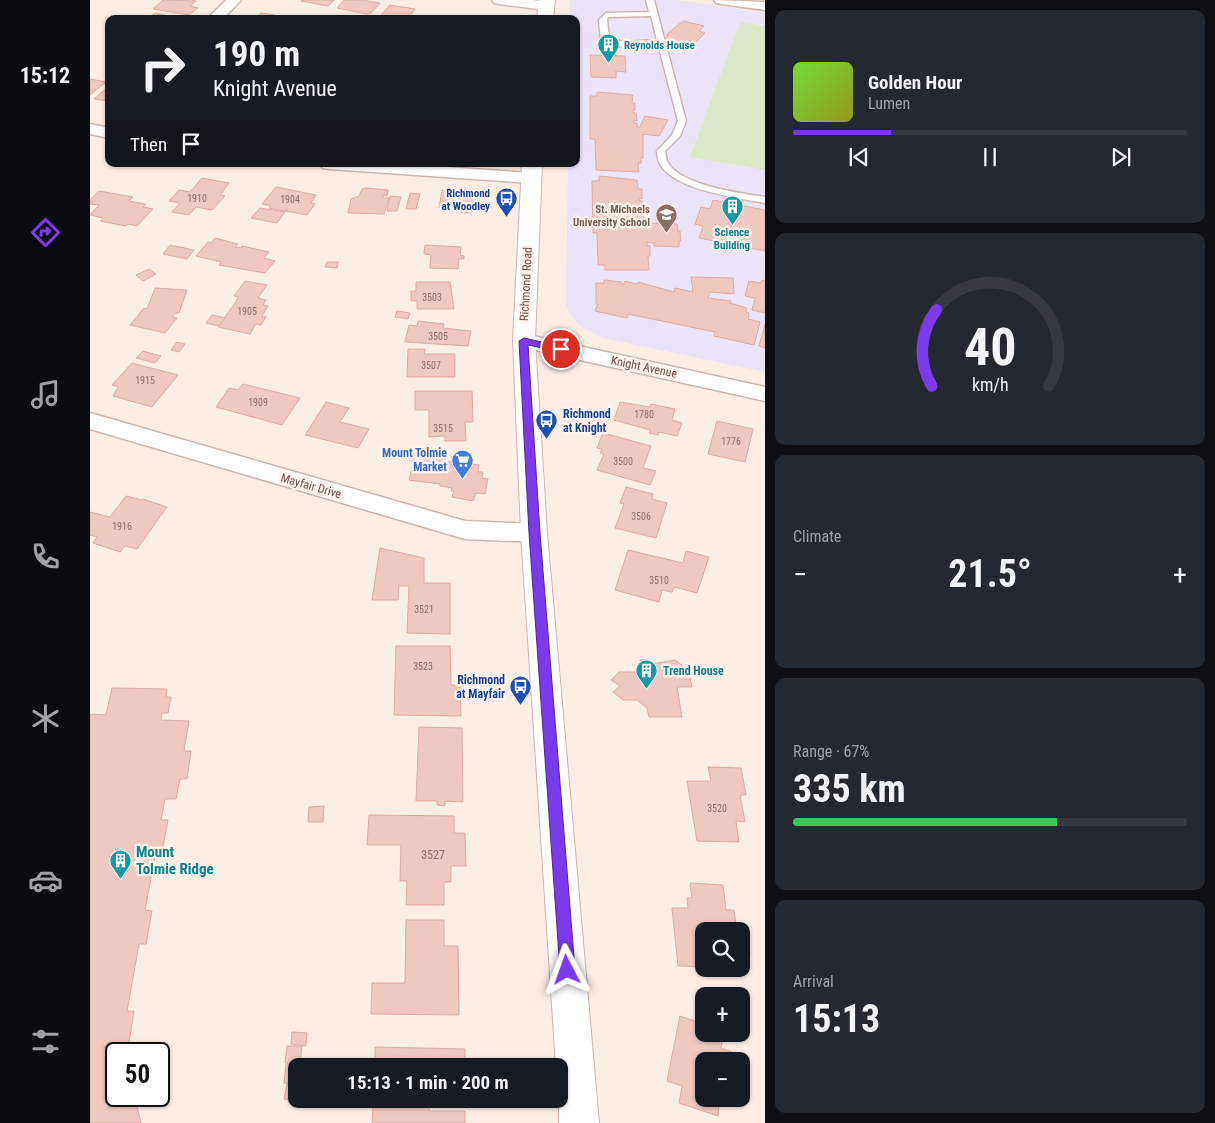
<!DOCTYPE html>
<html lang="en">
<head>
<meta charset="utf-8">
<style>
	:root { --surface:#171b24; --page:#242831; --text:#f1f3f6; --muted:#9ea1a6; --line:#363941; --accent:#7c3aed }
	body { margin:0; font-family:"Roboto Condensed",sans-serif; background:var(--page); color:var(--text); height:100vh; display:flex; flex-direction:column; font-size:19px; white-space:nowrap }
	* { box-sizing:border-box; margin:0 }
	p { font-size:16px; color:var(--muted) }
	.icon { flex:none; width:28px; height:28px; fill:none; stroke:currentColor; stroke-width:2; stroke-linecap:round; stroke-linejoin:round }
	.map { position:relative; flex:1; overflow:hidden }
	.drawer { display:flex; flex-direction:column; gap:10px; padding:10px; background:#0d0f14; width:450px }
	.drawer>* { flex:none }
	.top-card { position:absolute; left:15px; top:15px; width:475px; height:152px; border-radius:10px; box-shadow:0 1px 4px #0004; background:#171b24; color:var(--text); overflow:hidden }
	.fabs { position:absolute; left:605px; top:922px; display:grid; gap:10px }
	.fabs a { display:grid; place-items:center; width:55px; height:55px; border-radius:10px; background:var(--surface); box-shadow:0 1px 4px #0004; font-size:25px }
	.speed { position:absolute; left:15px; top:1042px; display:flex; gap:10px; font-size:25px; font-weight:700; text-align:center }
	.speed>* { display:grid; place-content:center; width:65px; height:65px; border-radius:50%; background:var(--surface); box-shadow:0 1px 4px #0004; line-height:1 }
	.speed .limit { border:2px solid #111; border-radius:8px; background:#fff; color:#111 }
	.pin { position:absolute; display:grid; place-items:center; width:42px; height:42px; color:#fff; margin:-21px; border:2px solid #fff; border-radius:50%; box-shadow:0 1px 5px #0007 }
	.me { position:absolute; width:55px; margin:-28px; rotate:356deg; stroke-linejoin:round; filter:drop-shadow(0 0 4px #0008) }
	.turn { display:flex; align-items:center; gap:18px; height:105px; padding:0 25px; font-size:22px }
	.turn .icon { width:65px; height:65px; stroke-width:2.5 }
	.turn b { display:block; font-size:35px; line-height:42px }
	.then { display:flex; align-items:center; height:48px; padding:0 25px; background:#0003; gap:10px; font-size:19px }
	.big { font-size:38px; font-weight:700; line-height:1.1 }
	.drawer .widget { flex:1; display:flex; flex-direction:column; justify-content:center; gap:8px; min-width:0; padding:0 18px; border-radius:10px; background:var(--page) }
	.drawer .dial { align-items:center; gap:0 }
	.dial svg { height:130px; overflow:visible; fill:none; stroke:var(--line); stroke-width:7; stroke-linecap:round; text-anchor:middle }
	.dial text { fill:var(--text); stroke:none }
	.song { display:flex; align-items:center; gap:15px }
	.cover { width:60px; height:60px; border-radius:8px; background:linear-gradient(135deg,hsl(100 70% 55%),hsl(60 70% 35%)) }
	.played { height:5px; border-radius:2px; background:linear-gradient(90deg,var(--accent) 25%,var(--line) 25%) }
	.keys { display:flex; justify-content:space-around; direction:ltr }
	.heat { display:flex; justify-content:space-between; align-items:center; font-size:28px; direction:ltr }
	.charge { height:8px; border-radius:4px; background:linear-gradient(90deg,#34c759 67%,var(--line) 0) }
	.trip { position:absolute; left:198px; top:1058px; width:280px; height:50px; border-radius:10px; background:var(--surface); box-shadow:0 1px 4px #0004; font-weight:700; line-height:50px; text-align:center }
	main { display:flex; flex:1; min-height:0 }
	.dock { display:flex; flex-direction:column; width:90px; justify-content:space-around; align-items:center; background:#090b0e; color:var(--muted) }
	.dock .icon { width:35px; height:35px }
	.dock .active { color:var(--accent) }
	.dock b { font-size:22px; color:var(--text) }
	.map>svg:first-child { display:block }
	.education { fill:#ebe4f7 }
	.green { fill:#dce7c7 }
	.building { fill:#eec8c1; stroke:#dfaba3 }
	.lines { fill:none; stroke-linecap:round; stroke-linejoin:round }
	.service-casing { stroke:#ceb7b1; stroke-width:3 }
	.minor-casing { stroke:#ceb7b1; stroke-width:3 }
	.secondary-casing { stroke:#d0b5af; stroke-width:2 }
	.service { fill:#fff; fill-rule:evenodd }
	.minor { fill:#fff; fill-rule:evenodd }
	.secondary { fill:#fff; fill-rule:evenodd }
	.route { fill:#7c3aed; stroke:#51269a }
	.labels { text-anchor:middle; stroke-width:5; stroke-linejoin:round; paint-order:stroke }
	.number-label { font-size:10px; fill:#92706b }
	.far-culture-label { font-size:11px; font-weight:bold; fill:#0d838f; stroke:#fef3ee; text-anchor:start }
	.far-transit-label { font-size:11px; font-weight:bold; fill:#164399; stroke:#fef3ee; text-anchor:end }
	.far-education-label { font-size:11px; font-weight:bold; fill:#785e54; stroke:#fef3ee; text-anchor:end }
	.street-label { font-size:12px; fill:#73524e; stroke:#fef3ee }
	.transit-label { font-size:12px; font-weight:bold; fill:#164399; stroke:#fef3ee; text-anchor:start }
	.shop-label { font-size:12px; font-weight:bold; fill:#366cbe; stroke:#fef3ee; text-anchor:end }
	.culture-label { font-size:12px; font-weight:bold; fill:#0d838f; stroke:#fef3ee; text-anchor:start }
	.near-number-label { font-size:12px; fill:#92706b }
	.near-culture-label { font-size:15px; font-weight:bold; fill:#0d838f; stroke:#fef3ee; text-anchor:start }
</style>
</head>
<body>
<main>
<nav class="dock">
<b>15:12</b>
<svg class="icon active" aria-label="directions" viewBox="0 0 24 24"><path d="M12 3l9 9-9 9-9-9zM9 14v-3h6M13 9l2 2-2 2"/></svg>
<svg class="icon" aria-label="music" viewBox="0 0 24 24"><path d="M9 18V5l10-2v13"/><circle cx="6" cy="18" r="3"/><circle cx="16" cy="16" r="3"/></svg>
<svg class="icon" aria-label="phone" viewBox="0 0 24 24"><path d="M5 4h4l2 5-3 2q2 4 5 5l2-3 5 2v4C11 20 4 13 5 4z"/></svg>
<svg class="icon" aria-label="climate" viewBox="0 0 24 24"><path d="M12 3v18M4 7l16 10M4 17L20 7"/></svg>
<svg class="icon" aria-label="car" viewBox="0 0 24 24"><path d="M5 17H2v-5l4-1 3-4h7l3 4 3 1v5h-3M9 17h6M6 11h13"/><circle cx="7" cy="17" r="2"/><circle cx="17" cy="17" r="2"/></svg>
<svg class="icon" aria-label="filters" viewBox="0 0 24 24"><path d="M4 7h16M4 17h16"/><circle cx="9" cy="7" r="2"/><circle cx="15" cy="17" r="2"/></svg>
</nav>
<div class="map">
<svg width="675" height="1123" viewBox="0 0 675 1123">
	<rect width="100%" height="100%" fill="#fbeee7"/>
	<polygon class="education" points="480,0 587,0 675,13 675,372 513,338 494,328 487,323 478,310 476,304 478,164 486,164 486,19 480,19"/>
	<polygon class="green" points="650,22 675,26 675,170 600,157"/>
	<g class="building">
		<polygon points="73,0 106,1 100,6 108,8 99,15 63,9"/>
		<polygon points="212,0 244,0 238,6 211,1"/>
		<polygon points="254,0 272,0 290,3 281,13 277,14 247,8"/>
		<polygon points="300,5 312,7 325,9 318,19 291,15"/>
		<polygon points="65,13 89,18 58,19"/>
		<polygon points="171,13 185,15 182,19 169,19 170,17 167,17"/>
		<polygon points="593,21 614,26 609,31 615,33 606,42 597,40 593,44 574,39 579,35 576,35"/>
		<polygon points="500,55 535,56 536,72 526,71 526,78 501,77"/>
		<polygon points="0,79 16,82 0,95"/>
		<polygon points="19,86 19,101 4,99"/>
		<polygon points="507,92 543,95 542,103 545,103 545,110 543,110 543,113 546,113 547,121 544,120 544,123 547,123 547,127 550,127 555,116 578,120 569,136 553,134 553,158 551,157 551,163 548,163 549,172 506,170 505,139 500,139 500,96 507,96"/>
		<polygon points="509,176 547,180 548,189 552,189 552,199 549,198 549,201 552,201 553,211 550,210 550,214 553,214 554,223 551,223 551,226 561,227 561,223 587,224 588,231 590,231 591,241 589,241 589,247 564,246 564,243 557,242 557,246 560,246 560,256 558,256 559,270 515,270 515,265 508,265 507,233 503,233 502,181 509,181"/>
		<polygon points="112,178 139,183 130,195 135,196 122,210 106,207 99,215 82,212 90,203 79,201 89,190 100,192"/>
		<polygon points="186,187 226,195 221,203 225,204 217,215 179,208 181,206 172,204"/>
		<polygon points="276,188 298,190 297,196 293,195 293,198 299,198 294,214 258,213 261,199 269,196 272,189"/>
		<polygon points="352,190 384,192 381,210 379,213 357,211 358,209 349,208"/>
		<polygon points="9,191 43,197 39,201 56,204 53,207 63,209 47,226 38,224 36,226 10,221 13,218 0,215 9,205 0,204 0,200"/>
		<polygon points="320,193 330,194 326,209 316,209"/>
		<polygon points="300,196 311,197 307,211 297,211"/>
		<polygon points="623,200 675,210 675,251 609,238 613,226 605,224 611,207 620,209"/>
		<polygon points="170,208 195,212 187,223 161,218"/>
		<polygon points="125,238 148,244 145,247 151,248 152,246 179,252 174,258 185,261 175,273 129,265 131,262 106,256 118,242 121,243"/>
		<polygon points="80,245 104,250 97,259 73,254"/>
		<polygon points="335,245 371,247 370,255 374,256 374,259 369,259 368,269 340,268 341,255 334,254"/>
		<polygon points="237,262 248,262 247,268 235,267"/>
		<polygon points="59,269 66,274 53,281 46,275"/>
		<polygon points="601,277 643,278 644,294 620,292 618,298 641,301 640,303 657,308 656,312 659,313 658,319 670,322 664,345 624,336 625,332 538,314 537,318 505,311 508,304 506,304 506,283 514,283 514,280 531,282 531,284 534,284 535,281 547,284 548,282 584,292 585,288 603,292"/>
		<polygon points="672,280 675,281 675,313 662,310 665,298 655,296 659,281 671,283"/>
		<polygon points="155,281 177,285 168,298 176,300 173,305 178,306 172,316 176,317 171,325 166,324 160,334 128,327 149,297 144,296"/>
		<polygon points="326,282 360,282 364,309 327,309 327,301 321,301 321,291 326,291"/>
		<polygon points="65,288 97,290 89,313 86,313 82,317 87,318 75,333 40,325 54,308 57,309"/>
		<polygon points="307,311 320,313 318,319 305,317"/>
		<polygon points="122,315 135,318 129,326 116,323"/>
		<polygon points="328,321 354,324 353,328 381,331 378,346 315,342 319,325 327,326"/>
		<polygon points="675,324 675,348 669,346"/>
		<polygon points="87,342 95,344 89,352 81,350"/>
		<polygon points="318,349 335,349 334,354 365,354 365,377 317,377"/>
		<polygon points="53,351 71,356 65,363 46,358"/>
		<polygon points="42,363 88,375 62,407 23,396 28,387 22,385"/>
		<polygon points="153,384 210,398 192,425 126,407 139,388 148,390"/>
		<polygon points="325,391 382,391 383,422 375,422 376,441 355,441 355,436 339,437 339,410 325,410"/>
		<polygon points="236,402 259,408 250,422 279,429 268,448 215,435"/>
		<polygon points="530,402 560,407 561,404 585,409 582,420 592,423 587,436 569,432 568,435 559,433 560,430 524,420"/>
		<polygon points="627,421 663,429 655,462 618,454"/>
		<polygon points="513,433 561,446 553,468 566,471 560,485 507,470 514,454 510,453 512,449 507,448"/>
		<polygon points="325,454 356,457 355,461 389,465 388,472 393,472 392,478 398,479 395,494 386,493 383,501 362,497 364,491 361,491 362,488 350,486 350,484 319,480"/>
		<polygon points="536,487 563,494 562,499 577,503 566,538 525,528 534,504 530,503"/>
		<polygon points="36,496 52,500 53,499 77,507 47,549 35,546 30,552 3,543 7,537 0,535 0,512 20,517"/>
		<polygon points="290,548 334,558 334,583 360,583 360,634 317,633 319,586 309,586 308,600 282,600"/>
		<polygon points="538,550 593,563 596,551 619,557 607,593 584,587 582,592 572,590 569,602 525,590"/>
		<polygon points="306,646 360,646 361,685 370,685 371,716 304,715"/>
		<polygon points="550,660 558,660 562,664 585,660 593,666 600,678 602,687 587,687 592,717 559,717 557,708 547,700 533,700 523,692 530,686 521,680 529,672 547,672 551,668"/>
		<polygon points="22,688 77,689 76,697 81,697 78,713 72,713 71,720 99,721 94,751 101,751 97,779 90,779 86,799 75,799 71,820 78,820 72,851 66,851 55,910 62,911 56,944 49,944 37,1011 44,1011 38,1049 30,1049 29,1054 26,1054 26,1072 22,1094 30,1096 29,1099 45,1099 51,1123 0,1123 0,714 16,715"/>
		<polygon points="329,727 372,728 373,802 355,801 355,806 347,805 347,801 326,801"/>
		<polygon points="618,767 651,768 656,795 650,795 655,822 646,821 649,842 607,841 597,781 621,781"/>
		<polygon points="234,806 233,822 218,822 219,807"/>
		<polygon points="279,815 364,816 364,833 375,833 376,866 361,866 361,882 354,882 354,905 316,905 317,881 310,881 311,845 277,845"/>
		<polygon points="600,883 633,885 636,910 644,910 647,931 614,931 614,967 588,966 582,908 598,908 597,898 602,898"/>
		<polygon points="316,920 354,920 354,946 368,946 369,1015 281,1014 282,983 315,983"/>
		<polygon points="651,934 657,935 660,955 651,954"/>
		<polygon points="590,1016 614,1024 614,1034 634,1034 631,1048 642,1052 641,1061 614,1061 614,1099 635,1099 634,1101 630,1099 628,1116 589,1103 592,1086 577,1081"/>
		<polygon points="202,1032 217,1033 216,1046 201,1044"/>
		<polygon points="197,1046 212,1046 210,1063 195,1063"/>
		<polygon points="285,1047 375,1049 375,1066 285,1066"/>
		<polygon points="196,1064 213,1064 213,1066 206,1066 206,1084 194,1083"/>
		<polygon points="197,1084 206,1085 206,1099 210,1099 209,1101 194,1099"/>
		<polygon points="272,1099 340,1099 339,1111 375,1111 375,1123 282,1123 283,1106 271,1105"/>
	</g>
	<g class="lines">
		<defs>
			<path id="service" d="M556 0H564L596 121 590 136 575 151C576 155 576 160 578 163 592 186 650 193 675 197V203C649 198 581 190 569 162 568 159 567 154 567 151L582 135 588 121 568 44C550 46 526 51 511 39L509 20 516 13 559 12ZM561 16 567 40 534 42 519 38 517 20 518 17Z"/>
			<g id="minor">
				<polygon points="136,0 151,0 133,19 117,19"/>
				<polygon points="402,0 443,0 461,3 463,6 461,9 456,10 409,4 404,3"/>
				<polygon points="624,0 675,2 675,10 631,4 626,3"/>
				<polygon points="0,124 19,128 19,138 0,134"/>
				<polygon points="230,164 312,164 441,173 447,174 450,178 447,182 441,183 239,169 233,168"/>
				<polygon points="434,334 675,387 675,401 427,346 424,341 427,336"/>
				<polygon points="0,413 375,521 444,524 453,527 456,533 453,539 444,542 375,539 0,429"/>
			</g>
			<g id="secondary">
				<polygon points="449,0 465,0 463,19 447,19"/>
				<polygon points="432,164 452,164 445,341 457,533 509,1123 469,1123 469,1066 466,1066 431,533 423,341"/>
			</g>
		</defs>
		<use href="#service" class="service-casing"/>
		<use href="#minor" class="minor-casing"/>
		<use href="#secondary" class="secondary-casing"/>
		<use href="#service" class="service"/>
		<use href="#minor" class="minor"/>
		<use href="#secondary" class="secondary"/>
	</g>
	<polygon class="route" points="434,338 474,347 475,349 471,352 438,345 450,533 485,970 483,976 477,978 472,976 470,970 439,533 429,341"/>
	<defs>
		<symbol id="building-pin" viewBox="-11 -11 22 30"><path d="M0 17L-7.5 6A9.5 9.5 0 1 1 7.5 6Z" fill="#0f9aa8" stroke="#fef3ee"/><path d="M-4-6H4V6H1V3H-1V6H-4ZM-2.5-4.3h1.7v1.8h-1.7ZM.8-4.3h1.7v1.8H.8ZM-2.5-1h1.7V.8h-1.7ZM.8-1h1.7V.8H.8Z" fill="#fff"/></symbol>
		<symbol id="bus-pin" viewBox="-11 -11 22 30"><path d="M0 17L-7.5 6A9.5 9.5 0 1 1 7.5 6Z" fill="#1a4fb4" stroke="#fef3ee"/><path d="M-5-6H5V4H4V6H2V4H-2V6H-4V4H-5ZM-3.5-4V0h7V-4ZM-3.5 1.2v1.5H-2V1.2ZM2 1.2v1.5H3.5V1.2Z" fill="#fff"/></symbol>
		<symbol id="school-pin" viewBox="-11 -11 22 30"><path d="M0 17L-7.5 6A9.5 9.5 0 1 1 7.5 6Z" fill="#8d6e63" stroke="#fef3ee"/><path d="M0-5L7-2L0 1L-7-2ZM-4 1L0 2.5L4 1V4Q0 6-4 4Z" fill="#fff"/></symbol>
		<symbol id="supermarket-pin" viewBox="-11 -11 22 30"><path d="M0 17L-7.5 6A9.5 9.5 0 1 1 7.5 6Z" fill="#3f7fe0" stroke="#fef3ee"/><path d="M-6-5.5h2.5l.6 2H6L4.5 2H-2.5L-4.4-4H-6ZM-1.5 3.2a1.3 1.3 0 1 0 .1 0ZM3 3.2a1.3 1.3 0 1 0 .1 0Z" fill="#fff"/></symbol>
	</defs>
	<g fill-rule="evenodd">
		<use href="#building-pin" x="506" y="32" width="25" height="34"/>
		<use href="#bus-pin" x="404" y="186" width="25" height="34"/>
		<use href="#building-pin" x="630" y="194" width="25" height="34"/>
		<use href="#school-pin" x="564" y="202" width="25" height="34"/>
		<use href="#bus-pin" x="444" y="408" width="25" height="34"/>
		<use href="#supermarket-pin" x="360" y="448" width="25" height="34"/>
		<use href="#building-pin" x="544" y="658" width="25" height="34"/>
		<use href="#bus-pin" x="418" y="674" width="25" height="34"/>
		<use href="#building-pin" x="18" y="848" width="25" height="34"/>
	</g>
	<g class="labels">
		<g class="number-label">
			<text x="107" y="202">1910</text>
			<text x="200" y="203">1904</text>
			<text x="342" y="301">3503</text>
			<text x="157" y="315">1905</text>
			<text x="348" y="340">3505</text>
			<text x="341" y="369">3507</text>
			<text x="55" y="384">1915</text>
			<text x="168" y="406">1909</text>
			<text x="554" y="418">1780</text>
			<text x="353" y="432">3515</text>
			<text x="641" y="445">1776</text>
			<text x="533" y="465">3500</text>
			<text x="551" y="520">3506</text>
			<text x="32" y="530">1916</text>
			<text x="569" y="584">3510</text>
			<text x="334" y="613">3521</text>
			<text x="333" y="670">3523</text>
			<text x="627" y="812">3520</text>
		</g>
		<g class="far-culture-label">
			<text x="534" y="49">Reynolds House</text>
			<text x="642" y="236" text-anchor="middle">Science<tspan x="642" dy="13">Building</tspan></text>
		</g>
		<g class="far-transit-label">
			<text x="400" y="197">Richmond<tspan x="400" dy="13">at Woodley</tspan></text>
		</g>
		<g class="far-education-label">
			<text x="560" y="213">St. Michaels<tspan x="560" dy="13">University School</tspan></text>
		</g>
		<g class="street-label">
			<text transform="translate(436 284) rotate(-87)" y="4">Richmond Road</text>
			<text transform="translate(554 367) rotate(12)" y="4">Knight Avenue</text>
			<text transform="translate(221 486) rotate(16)" y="4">Mayfair Drive</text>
		</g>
		<g class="transit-label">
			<text x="473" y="418">Richmond<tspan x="473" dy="14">at Knight</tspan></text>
			<text x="415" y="684" text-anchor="end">Richmond<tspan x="415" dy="14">at Mayfair</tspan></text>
		</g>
		<g class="shop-label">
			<text x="357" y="457">Mount Tolmie<tspan x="357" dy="14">Market</tspan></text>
		</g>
		<g class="culture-label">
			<text x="573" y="675">Trend House</text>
		</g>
		<g class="near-number-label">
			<text x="343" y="859">3527</text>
		</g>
		<g class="near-culture-label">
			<text x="46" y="857">Mount<tspan x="46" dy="17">Tolmie Ridge</tspan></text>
		</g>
	</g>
</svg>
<div class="fabs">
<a><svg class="icon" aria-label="search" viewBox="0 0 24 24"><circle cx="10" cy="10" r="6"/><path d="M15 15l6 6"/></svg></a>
<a>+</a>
<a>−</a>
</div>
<div class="speed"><div class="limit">50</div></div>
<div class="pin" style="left:471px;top:349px;background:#d93025"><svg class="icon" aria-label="arrive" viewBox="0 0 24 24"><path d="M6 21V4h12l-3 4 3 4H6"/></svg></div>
<svg class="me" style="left:477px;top:970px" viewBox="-20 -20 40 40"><path d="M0-17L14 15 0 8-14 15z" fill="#7c3aed" stroke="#fff" stroke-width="4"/></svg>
<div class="trip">15:13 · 1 min · 200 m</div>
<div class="top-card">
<div class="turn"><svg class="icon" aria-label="right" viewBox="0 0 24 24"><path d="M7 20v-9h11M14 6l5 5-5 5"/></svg><div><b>190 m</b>Knight Avenue</div></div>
<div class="then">Then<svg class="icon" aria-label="arrive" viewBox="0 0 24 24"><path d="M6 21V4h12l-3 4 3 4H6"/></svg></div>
</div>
</div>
<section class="drawer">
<div class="widget">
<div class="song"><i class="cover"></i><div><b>Golden Hour</b><p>Lumen</p></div></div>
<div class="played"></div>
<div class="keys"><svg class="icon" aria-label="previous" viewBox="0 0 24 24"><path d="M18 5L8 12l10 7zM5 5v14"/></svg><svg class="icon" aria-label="pause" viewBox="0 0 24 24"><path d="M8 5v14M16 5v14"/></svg><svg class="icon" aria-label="next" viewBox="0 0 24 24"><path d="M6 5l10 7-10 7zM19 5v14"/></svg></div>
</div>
<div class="widget dial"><svg viewBox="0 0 100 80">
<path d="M14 69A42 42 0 1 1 86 69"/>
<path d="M14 69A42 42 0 0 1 17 22" stroke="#7c3aed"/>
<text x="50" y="56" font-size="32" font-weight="700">40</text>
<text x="50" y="72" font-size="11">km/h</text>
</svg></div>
<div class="widget"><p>Climate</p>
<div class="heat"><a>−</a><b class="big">21.5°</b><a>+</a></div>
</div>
<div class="widget"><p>Range · 67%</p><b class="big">335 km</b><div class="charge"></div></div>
<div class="widget"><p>Arrival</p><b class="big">15:13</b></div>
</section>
</main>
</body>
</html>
